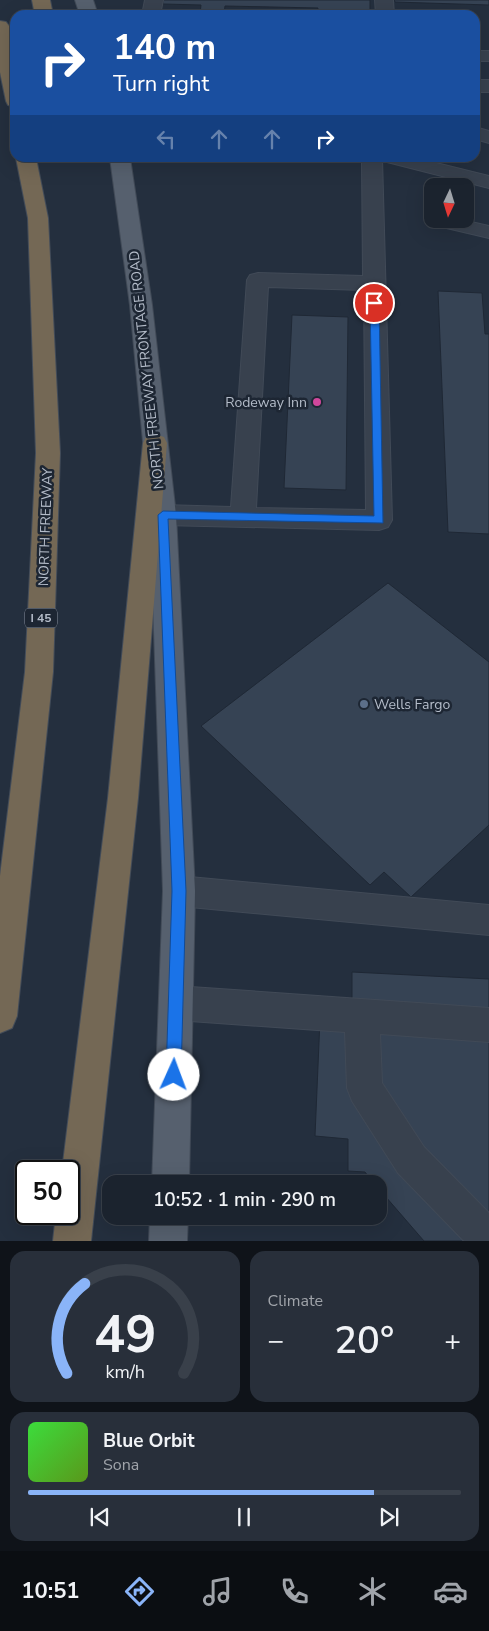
<!DOCTYPE html>
<html lang="en">
<head>
<meta charset="utf-8">
<style>
	:root { --surface:#1b232e; --page:#282f3a; --text:#f1f3f6; --muted:#a0a4aa; --line:#39404a; --accent:#8ab4f8 }
	body { margin:0; font-family:"Nunito Sans",sans-serif; background:var(--page); color:var(--text); height:100vh; display:flex; flex-direction:column; font-size:19px; white-space:nowrap }
	* { box-sizing:border-box; margin:0 }
	p { font-size:16px; color:var(--muted) }
	.icon { flex:none; width:28px; height:28px; fill:none; stroke:currentColor; stroke-width:2; stroke-linecap:round; stroke-linejoin:round }
	.map { position:relative; height:1241px; overflow:hidden }
	.details { display:flex; flex-direction:column; gap:10px; padding:10px; background:#0f1319; flex:1 }
	.details>* { flex:none }
	.hud { position:absolute; left:10px; top:10px; width:470px; height:152px; border-radius:15px; box-shadow:0 5px 20px #0002,0 0 0 1px var(--line); background:#1a4fa0; color:#fff; overflow:hidden }
	.needle { width:32px; rotate:184deg }
	.fabs { position:absolute; left:424px; top:178px; display:grid; gap:10px }
	.fabs a { display:grid; place-items:center; width:50px; height:50px; border-radius:10px; background:var(--surface); box-shadow:0 5px 20px #0002,0 0 0 1px var(--line); font-size:25px }
	.speed { position:absolute; left:15px; top:1160px; display:flex; gap:10px; font-size:25px; font-weight:700; text-align:center }
	.speed>* { display:grid; place-content:center; width:65px; height:65px; border-radius:50%; background:var(--surface); box-shadow:0 5px 20px #0002,0 0 0 1px var(--line); line-height:1 }
	.speed .limit { border:2px solid #111; border-radius:8px; background:#fff; color:#111 }
	.pin { position:absolute; display:grid; place-items:center; width:42px; height:42px; color:#fff; margin:-21px; border:2px solid #fff; border-radius:50%; box-shadow:0 1px 5px #0007 }
	.me { position:absolute; width:55px; margin:-28px; rotate:2deg; stroke-linejoin:round; filter:drop-shadow(0 0 4px #0008) }
	.turn { display:flex; align-items:center; gap:18px; height:105px; padding:0 20px; font-size:22px }
	.turn .icon { width:65px; height:65px; stroke-width:2.5 }
	.turn b { display:block; font-size:35px; line-height:42px }
	.lanes { display:flex; align-items:center; height:48px; padding:0 20px; background:#0003; justify-content:center; gap:25px; direction:ltr }
	.lanes .off { opacity:.35 }
	.big { font-size:38px; font-weight:600; line-height:1.1 }
	.details .card { flex:1; display:flex; flex-direction:column; justify-content:center; gap:8px; min-width:0; padding:0 18px; border-radius:15px; background:var(--page) }
	.details .dial { align-items:center; gap:0 }
	.dial svg { height:130px; overflow:visible; fill:none; stroke:var(--line); stroke-width:7; stroke-linecap:round; text-anchor:middle }
	.dial text { fill:var(--text); stroke:none }
	.song { display:flex; align-items:center; gap:15px }
	.cover { width:60px; height:60px; border-radius:8px; background:linear-gradient(135deg,hsl(120 70% 55%),hsl(90 70% 35%)) }
	.played { height:5px; border-radius:2px; background:linear-gradient(90deg,var(--accent) 80%,var(--line) 80%) }
	.keys { display:flex; justify-content:space-around; direction:ltr }
	.heat { display:flex; justify-content:space-between; align-items:center; font-size:28px; direction:ltr }
	.details .tiles { flex:1; display:grid; gap:10px; grid-template-columns:1fr 1fr }
	.card:last-child { grid-column:span 2 }
	.trip { position:absolute; left:102px; top:1175px; width:285px; height:50px; border-radius:15px; background:var(--surface); box-shadow:0 5px 20px #0002,0 0 0 1px var(--line); font-weight:600; line-height:50px; text-align:center }
	.tab-bar { display:flex; height:80px; justify-content:space-around; align-items:center; background:#0b0e12; color:var(--muted) }
	.tab-bar .icon { width:35px; height:35px }
	.tab-bar .current { color:var(--accent) }
	.tab-bar b { font-size:22px; color:var(--text) }
	.map>svg:first-child { display:block }
	.building { fill:#364354; stroke:#1f2835 }
	.lines { fill:none; stroke-linecap:round; stroke-linejoin:round }
	.minor-casing { stroke:#414a57; stroke-width:2 }
	.major-casing { stroke:#414a57; stroke-width:2 }
	.highway-casing { stroke:#434c59; stroke-width:2 }
	.minor { fill:#38414e; fill-rule:evenodd }
	.major { fill:#56606e; fill-rule:evenodd }
	.highway { fill:#746855; fill-rule:evenodd }
	.route { fill:#1a73e8; stroke:#114b97 }
	.hotel-dot { fill:#d1479c; stroke:#1d2633; stroke-width:2 }
	.service-dot { fill:#5c6f8a; stroke:#1d2633; stroke-width:2 }
	.labels { text-anchor:middle; stroke-width:5; stroke-linejoin:round; paint-order:stroke }
	.shield { fill:#1d2633; stroke:#878f9c; stroke-width:1 }
	.shield-label { font-size:12px; font-weight:bold; fill:#b4bcc9 }
	.street-label { font-size:14px; fill:#b4bcc9; stroke:#1d2633 }
	.poi-label { font-size:14px; fill:#b4bcc9; stroke:#1d2633; text-anchor:end }
</style>
</head>
<body>
<div class="map">
<svg width="489" height="1241" viewBox="0 0 489 1241">
	<rect width="100%" height="100%" fill="#242f3e"/>
	<g class="building">
		<polygon points="163,0 370,0 370,15 317,15 318,8 225,6 224,15 200,14 201,5 163,4"/>
		<polygon points="394,0 489,0 489,5 395,2"/>
		<polygon points="438,291 482,293 485,334 489,334 489,534 448,532"/>
		<polygon points="292,315 348,317 346,490 284,488"/>
		<polygon points="388,583 489,662 489,825 411,897 384,872 370,885 201,726"/>
		<polygon points="352,972 489,979 489,1241 424,1241 379,1189 379,1184 374,1184 365,1172 348,1171 348,1139 315,1136 321,996 352,998"/>
	</g>
	<g class="lines">
		<defs>
			<g id="minor">
				<polygon points="145,0 163,0 160,15 142,15"/>
				<polygon points="375,0 393,0 394,15 376,15"/>
				<rect x="475" y="51" width="14" height="10"/>
				<rect x="475" y="80" width="14" height="12"/>
				<polygon points="475,127 489,131 489,143 475,139"/>
				<path d="M362 158H382L392 520 388 527 379 530 163 525 154 522 150 515 154 508 163 505 231 507 247 280 250 275 258 273 363 276ZM268 287 364 290 366 510 256 508Z"/>
				<polygon points="384,158 416,158 489,176 489,188 387,162"/>
				<polygon points="434,219 458,219 489,226 489,238 438,226"/>
				<polygon points="179,876 489,905 489,935 179,906 168,902 163,891 168,880"/>
				<polygon points="176,986 489,1008 489,1042 380,1034 382,1083 424,1147 489,1213 489,1241 464,1241 398,1173 352,1101 347,1088 345,1032 176,1020 164,1015 159,1003 164,991"/>
			</g>
			<g id="major">
				<polygon points="75,0 93,0 98,15 80,15"/>
				<polygon points="110,158 130,158 152,305 176,515 195,891 189,1184 152,1184 163,891 150,515 130,305"/>
				<polygon points="150,1216 188,1216 187,1241 149,1241"/>
			</g>
			<g id="highway">
				<polygon points="32,0 50,0 53,15 35,15"/>
				<polygon points="0,21 6,22 9,26 15,56 15,107 8,105 6,101 0,72"/>
				<polygon points="16,158 36,158 48,218 60,453 53,672 17,1016 12,1028 0,1033 0,876 25,672 36,453 28,218"/>
				<polygon points="155,434 164,437 167,443 138,798 91,1241 53,1241 56,1214 69,1214 69,1171 62,1171 108,798 143,443 146,437"/>
			</g>
		</defs>
		<use href="#minor" class="minor-casing"/>
		<use href="#major" class="major-casing"/>
		<use href="#highway" class="highway-casing"/>
		<use href="#minor" class="minor"/>
		<use href="#major" class="major"/>
		<use href="#highway" class="highway"/>
	</g>
	<polygon class="route" points="374,300 379,303 383,523 168,519 186,891 181,1075 179,1081 174,1083 168,1081 166,1075 172,891 158,515 163,511 374,516 370,303"/>
	<circle class="hotel-dot" cx="317" cy="402" r="5"/>
	<circle class="service-dot" cx="364" cy="704" r="5"/>
	<g class="labels">
		<rect class="shield" x="25" y="608.5" width="32" height="19" rx="4"/>
		<g class="shield-label">
			<text x="41" y="622">I 45</text>
		</g>
		<g class="street-label">
			<text transform="translate(146 370) rotate(-96)" y="5">NORTH FREEWAY FRONTAGE ROAD</text>
			<text transform="translate(45 527) rotate(-88)" y="5">NORTH FREEWAY</text>
		</g>
		<g class="poi-label">
			<text x="307" y="407">Rodeway Inn</text>
			<text x="374" y="709" text-anchor="start">Wells Fargo</text>
		</g>
	</g>
</svg>
<div class="fabs">
<a><svg class="needle" viewBox="-14 -14 28 28"><path d="M0-13l5 13h-10z" fill="#e53935"/><path d="M0 13l5-13h-10z" fill="#a0a4aa"/></svg></a>
</div>
<div class="speed"><div class="limit">50</div></div>
<div class="pin" style="left:374px;top:303px;background:#d93025"><svg class="icon" aria-label="arrive" viewBox="0 0 24 24"><path d="M6 21V4h12l-3 4 3 4H6"/></svg></div>
<svg class="me" style="left:174px;top:1075px" viewBox="-20 -20 40 40"><circle r="19" fill="#fff"/><path d="M0-13L10 11 0 6-10 11z" fill="#1a73e8"/></svg>
<div class="trip">10:52 · 1 min · 290 m</div>
<div class="hud">
<div class="turn"><svg class="icon" aria-label="right" viewBox="0 0 24 24"><path d="M7 20v-9h11M14 6l5 5-5 5"/></svg><div><b>140 m</b>Turn right</div></div>
<div class="lanes"><svg class="icon off" aria-label="left" viewBox="0 0 24 24"><path d="M17 20v-9H6M10 6l-5 5 5 5"/></svg><svg class="icon off" aria-label="ahead" viewBox="0 0 24 24"><path d="M12 20V5M6 11l6-6 6 6"/></svg><svg class="icon off" aria-label="ahead" viewBox="0 0 24 24"><path d="M12 20V5M6 11l6-6 6 6"/></svg><svg class="icon" aria-label="right" viewBox="0 0 24 24"><path d="M7 20v-9h11M14 6l5 5-5 5"/></svg></div>
</div>
</div>
<section class="details">
<div class="tiles">
<div class="card dial"><svg viewBox="0 0 100 80">
<path d="M14 69A42 42 0 1 1 86 69"/>
<path d="M14 69A42 42 0 0 1 25 14" stroke="#8ab4f8"/>
<text x="50" y="56" font-size="32" font-weight="700">49</text>
<text x="50" y="72" font-size="11">km/h</text>
</svg></div>
<div class="card"><p>Climate</p>
<div class="heat"><a>−</a><b class="big">20°</b><a>+</a></div>
</div>
<div class="card">
<div class="song"><i class="cover"></i><div><b>Blue Orbit</b><p>Sona</p></div></div>
<div class="played"></div>
<div class="keys"><svg class="icon" aria-label="previous" viewBox="0 0 24 24"><path d="M18 5L8 12l10 7zM5 5v14"/></svg><svg class="icon" aria-label="pause" viewBox="0 0 24 24"><path d="M8 5v14M16 5v14"/></svg><svg class="icon" aria-label="next" viewBox="0 0 24 24"><path d="M6 5l10 7-10 7zM19 5v14"/></svg></div>
</div>
</div>
</section>
<nav class="tab-bar">
<b>10:51</b>
<svg class="icon current" aria-label="directions" viewBox="0 0 24 24"><path d="M12 3l9 9-9 9-9-9zM9 14v-3h6M13 9l2 2-2 2"/></svg>
<svg class="icon" aria-label="music" viewBox="0 0 24 24"><path d="M9 18V5l10-2v13"/><circle cx="6" cy="18" r="3"/><circle cx="16" cy="16" r="3"/></svg>
<svg class="icon" aria-label="phone" viewBox="0 0 24 24"><path d="M5 4h4l2 5-3 2q2 4 5 5l2-3 5 2v4C11 20 4 13 5 4z"/></svg>
<svg class="icon" aria-label="climate" viewBox="0 0 24 24"><path d="M12 3v18M4 7l16 10M4 17L20 7"/></svg>
<svg class="icon" aria-label="car" viewBox="0 0 24 24"><path d="M5 17H2v-5l4-1 3-4h7l3 4 3 1v5h-3M9 17h6M6 11h13"/><circle cx="7" cy="17" r="2"/><circle cx="17" cy="17" r="2"/></svg>
</nav>
</body>
</html>
